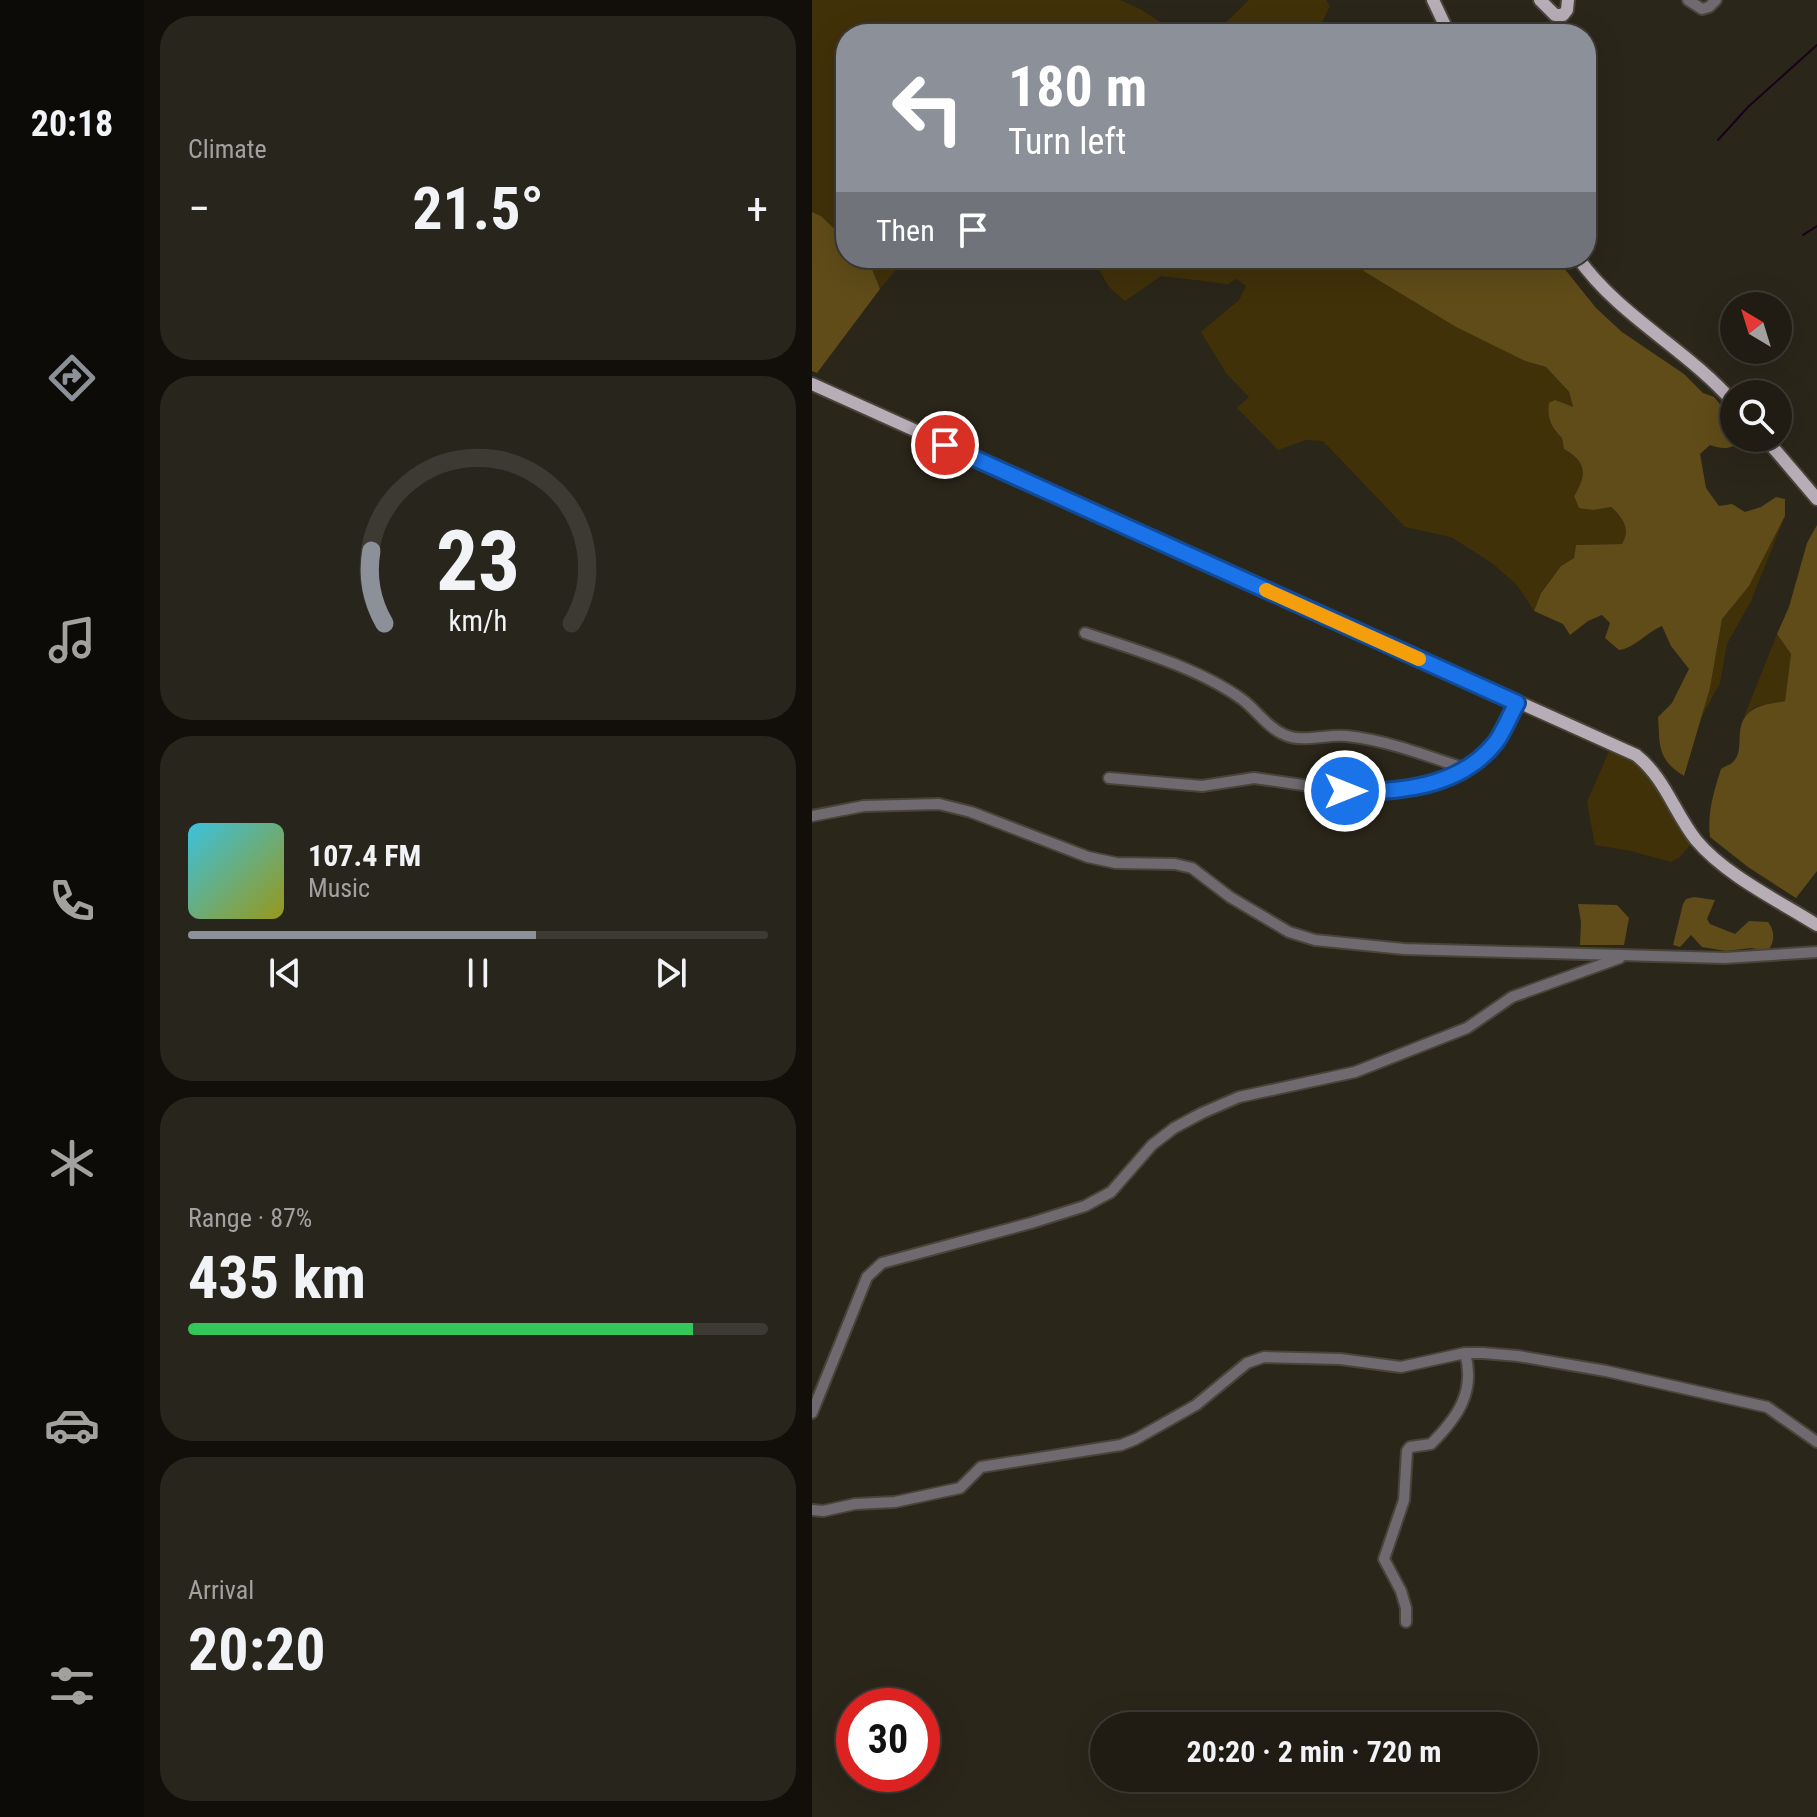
<!DOCTYPE html>
<html lang="en">
<head>
<meta charset="utf-8">
<style>
	:root { --surface:#201c14; --page:#28251d; --text:#f1f3f6; --muted:#a2a1a0; --line:#3d3a34; --accent:#8c9099 }
	body { margin:0; font-family:"Roboto Condensed",sans-serif; background:var(--page); color:var(--text); height:100vh; display:flex; flex-direction:column; font-size:30px; white-space:nowrap }
	* { box-sizing:border-box; margin:0 }
	p { font-size:26px; color:var(--muted) }
	.icon { flex:none; width:44px; height:44px; fill:none; stroke:currentColor; stroke-width:2; stroke-linecap:round; stroke-linejoin:round }
	.map { position:relative; flex:1; overflow:hidden }
	.sheet { display:flex; flex-direction:column; gap:16px; padding:16px; background:#120f0b; width:668px }
	.sheet>* { flex:none }
	.top-card { position:absolute; left:24px; top:24px; width:760px; height:244px; border-radius:32px; box-shadow:0 8px 32px #0002,0 0 0 2px var(--line); background:#8c9099; color:#fff; overflow:hidden }
	.needle { width:52px; rotate:322deg }
	.controls { position:absolute; left:908px; top:292px; display:grid; gap:16px }
	.controls a { display:grid; place-items:center; width:72px; height:72px; border-radius:50%; background:var(--surface); box-shadow:0 8px 32px #0002,0 0 0 2px var(--line); font-size:40px }
	.speed { position:absolute; left:24px; top:1688px; display:flex; gap:16px; font-size:40px; font-weight:700; text-align:center }
	.speed>* { display:grid; place-content:center; width:104px; height:104px; border-radius:50%; background:var(--surface); box-shadow:0 8px 32px #0002,0 0 0 2px var(--line); line-height:1 }
	.speed .limit { border:12px solid #d22; background:#fff; color:#111 }
	.pin { position:absolute; display:grid; place-items:center; width:68px; height:68px; color:#fff; margin:-34px; border:4px solid #fff; border-radius:50%; box-shadow:0 2px 8px #0007 }
	.me { position:absolute; width:88px; margin:-44px; rotate:90deg; stroke-linejoin:round; filter:drop-shadow(0 0 6px #0008) }
	.turn { display:flex; align-items:center; gap:28px; height:168px; padding:0 40px; font-size:36px }
	.turn .icon { width:104px; height:104px; stroke-width:2.5 }
	.turn b { display:block; font-size:56px; line-height:68px }
	.then { display:flex; align-items:center; height:76px; padding:0 40px; background:#0003; gap:16px; font-size:30px }
	.big { font-size:60px; font-weight:700; line-height:1.1 }
	.sheet .widget { flex:1; display:flex; flex-direction:column; justify-content:center; gap:12px; min-width:0; padding:0 28px; border-radius:32px; background:var(--page) }
	.sheet .dial { align-items:center; gap:0 }
	.dial svg { height:208px; overflow:visible; fill:none; stroke:var(--line); stroke-width:7; stroke-linecap:round; text-anchor:middle }
	.dial text { fill:var(--text); stroke:none }
	.song { display:flex; align-items:center; gap:24px }
	.cover { width:96px; height:96px; border-radius:12px; background:linear-gradient(135deg,hsl(190 70% 55%),hsl(60 70% 35%)) }
	.played { height:8px; border-radius:4px; background:linear-gradient(90deg,var(--accent) 60%,var(--line) 60%) }
	.keys { display:flex; justify-content:space-around; direction:ltr }
	.heat { display:flex; justify-content:space-between; align-items:center; font-size:44px; direction:ltr }
	.charge { height:12px; border-radius:6px; background:linear-gradient(90deg,#34c759 87%,var(--line) 0) }
	.trip { position:absolute; left:278px; top:1712px; width:448px; height:80px; border-radius:40px; background:var(--surface); box-shadow:0 8px 32px #0002,0 0 0 2px var(--line); font-weight:700; line-height:80px; text-align:center }
	main { display:flex; flex:1; min-height:0 }
	.menu { display:flex; flex-direction:column; width:144px; justify-content:space-around; align-items:center; background:#0d0b08; color:var(--muted) }
	.menu .icon { width:56px; height:56px }
	.menu .active { color:var(--accent) }
	.menu b { font-size:36px; color:var(--text) }
	.map>svg:first-child { display:block }
	.green { fill:#403109 }
	.forest { fill:#604c19 }
	.lines { fill:none; stroke-linecap:round; stroke-linejoin:round }
	.stream { stroke:#19001c; stroke-width:2 }
	.minor-casing { stroke:#494439; stroke-width:14 }
	.major-casing { stroke:#494439; stroke-width:16 }
	.minor { stroke:#6e6a6f; stroke-width:10 }
	.major { stroke:#b7adb7; stroke-width:12 }
	.route-casing { stroke:#114b97; stroke-width:20 }
	.route { stroke:#1a73e8; stroke-width:14 }
	.slow { stroke:#f59e0b; stroke-width:14 }
</style>
</head>
<body>
<main>
<nav class="menu">
<b>20:18</b>
<svg class="icon active" aria-label="directions" viewBox="0 0 24 24"><path d="M12 3l9 9-9 9-9-9zM9 14v-3h6M13 9l2 2-2 2"/></svg>
<svg class="icon" aria-label="music" viewBox="0 0 24 24"><path d="M9 18V5l10-2v13"/><circle cx="6" cy="18" r="3"/><circle cx="16" cy="16" r="3"/></svg>
<svg class="icon" aria-label="phone" viewBox="0 0 24 24"><path d="M5 4h4l2 5-3 2q2 4 5 5l2-3 5 2v4C11 20 4 13 5 4z"/></svg>
<svg class="icon" aria-label="climate" viewBox="0 0 24 24"><path d="M12 3v18M4 7l16 10M4 17L20 7"/></svg>
<svg class="icon" aria-label="car" viewBox="0 0 24 24"><path d="M5 17H2v-5l4-1 3-4h7l3 4 3 1v5h-3M9 17h6M6 11h13"/><circle cx="7" cy="17" r="2"/><circle cx="17" cy="17" r="2"/></svg>
<svg class="icon" aria-label="filters" viewBox="0 0 24 24"><path d="M4 7h16M4 17h16"/><circle cx="9" cy="7" r="2"/><circle cx="15" cy="17" r="2"/></svg>
</nav>
<section class="sheet">
<div class="widget"><p>Climate</p>
<div class="heat"><a>−</a><b class="big">21.5°</b><a>+</a></div>
</div>
<div class="widget dial"><svg viewBox="0 0 100 80">
<path d="M14 69A42 42 0 1 1 86 69"/>
<path d="M14 69A42 42 0 0 1 9 41" stroke="#8c9099"/>
<text x="50" y="56" font-size="32" font-weight="700">23</text>
<text x="50" y="72" font-size="11">km/h</text>
</svg></div>
<div class="widget">
<div class="song"><i class="cover"></i><div><b>107.4 FM</b><p>Music</p></div></div>
<div class="played"></div>
<div class="keys"><svg class="icon" aria-label="previous" viewBox="0 0 24 24"><path d="M18 5L8 12l10 7zM5 5v14"/></svg><svg class="icon" aria-label="pause" viewBox="0 0 24 24"><path d="M8 5v14M16 5v14"/></svg><svg class="icon" aria-label="next" viewBox="0 0 24 24"><path d="M6 5l10 7-10 7zM19 5v14"/></svg></div>
</div>
<div class="widget"><p>Range · 87%</p><b class="big">435 km</b><div class="charge"></div></div>
<div class="widget"><p>Arrival</p><b class="big">20:20</b></div>
</section>
<div class="map">
<svg width="1005" height="1817" viewBox="0 0 1005 1817">
	<rect width="100%" height="100%" fill="#2b261a"/>
	<g class="green">
		<polygon points="0,0 308,0 328,9 367,34 34,34 34,240 9,216 0,212"/>
		<polygon points="437,0 514,0 518,6 504,34 402,34"/>
		<polygon points="50,258 94,258 68,289 60,269"/>
		<path d="M280 258H540L553 272 644 327 713 361 734 367 757 393 761 408 754 407 743 431 750 438 752 449C775 462 775 475 762 496L767 507 781 510 798 507C811 518 819 529 810 544L764 545 762 558 749 566 729 592 722 611 705 585 680 563 639 537 593 527 511 441 494 440 466 450 425 408 437 397 414 373 389 332 427 300 434 286 424 279 416 284 349 276 313 301 297 287Z"/>
		<polygon points="973,516 939,601 915,644 908,683 889,718 898,687 910,619 937,586"/>
		<polygon points="965,634 979,654 973,701 943,707 932,717"/>
		<polygon points="798,749 836,770 879,844 868,857 859,862 819,851 783,845 775,802"/>
	</g>
	<g class="forest">
		<polygon points="0,212 9,216 34,240 34,258 50,258 60,269 68,289 5,373 0,371"/>
		<path d="M540 258H744L784 308 810 332 872 374 891 393 902 397 922 421V438H928C922 451 910 449 898 445L888 454 894 488 907 506 920 504 933 512 949 507 964 497 973 499V516L937 586 910 619 898 688 872 776C845 759 848 746 846 717L860 703 877 669 859 646 850 626C835 632 823 648 807 650L793 638 798 623 790 615 776 621 758 635 751 624 722 611 729 593 749 566 762 558 764 545 810 544C819 529 811 518 799 507L781 510 767 508 762 496C775 475 775 462 752 449L750 438C739 427 735 418 737 403L743 400 761 407 757 392 734 367 713 361 644 327 553 272Z"/>
		<path d="M1005 525V871L984 898 936 867 898 837C895 813 902 791 909 769 913 766 918 765 921 762 935 749 918 723 942 709 950 704 964 703 973 701L979 654 965 634 977 607 995 543Z"/>
		<path d="M882 897 903 900 895 919 898 924 923 934 937 921 956 922C963 931 963 941 956 951L939 948 914 951 890 947 879 935 868 947 861 945 871 904 874 899Z"/>
		<polygon points="766,904 805,905 817,918 812,945 768,945 769,922"/>
	</g>
	<g class="lines">
		<g class="stream">
			<polyline points="906,140 936,107 1005,45"/>
			<polyline points="991,235 1005,226"/>
		</g>
		<defs>
			<g id="minor">
				<polyline points="876,0 890,9 897,7 904,0"/>
				<path d="M273 633C324 650 387 668 431 700 445 711 456 728 473 735 491 743 515 734 534 736 574 740 613 755 651 768"/>
				<polyline points="297,778 390,786 442,778 533,791 569,792 605,787 625,782 667,758 684,741 705,703"/>
				<polyline points="0,816 52,806 127,804 159,812 276,857 304,863 363,864 380,868 418,897 477,932 503,940 592,949 913,958 1005,952"/>
				<polyline points="0,1413 55,1277 70,1263 219,1223 273,1206 299,1192 340,1145 362,1128 390,1113 427,1097 543,1072 655,1028 700,997 808,958"/>
				<polyline points="0,1510 11,1511 43,1504 83,1502 148,1488 169,1467 309,1445 324,1439 384,1405 435,1363 452,1357 528,1359 589,1367 653,1353 671,1353 706,1356 794,1371 955,1407 1005,1442"/>
				<path d="M594 1622V1608L589 1591 572 1559 592 1500 595 1451 598 1447 619 1444C645 1418 664 1392 653 1353"/>
			</g>
			<g id="major">
				<polyline points="621,0 637,34"/>
				<polyline points="728,0 743,15 751,15 755,10 756,0"/>
				<path d="M766 258C807 316 875 349 922 403"/>
				<path d="M0 384 824 755C853 778 862 812 884 840 913 875 967 901 1005 925"/>
				<polyline points="953,438 1005,499"/>
			</g>
		</defs>
		<use href="#minor" class="minor-casing"/>
		<use href="#major" class="major-casing"/>
		<use href="#minor" class="minor"/>
		<use href="#major" class="major"/>
	</g>
	<g class="lines">
		<defs>
			<path id="route" d="M133 445 705 703C698 715 692 731 684 742 648 788 585 793 533 791"/>
		</defs>
		<use href="#route" class="route-casing"/>
		<use href="#route" class="route"/>
		<polyline class="slow" points="454,590 607,659"/>
	</g>
</svg>
<div class="controls">
<a><svg class="needle" viewBox="-14 -14 28 28"><path d="M0-13l5 13h-10z" fill="#e53935"/><path d="M0 13l5-13h-10z" fill="#a2a1a0"/></svg></a>
<a><svg class="icon" aria-label="search" viewBox="0 0 24 24"><circle cx="10" cy="10" r="6"/><path d="M15 15l6 6"/></svg></a>
</div>
<div class="speed"><div class="limit">30</div></div>
<div class="pin" style="left:133px;top:445px;background:#d93025"><svg class="icon" aria-label="arrive" viewBox="0 0 24 24"><path d="M6 21V4h12l-3 4 3 4H6"/></svg></div>
<svg class="me" style="left:533px;top:791px" viewBox="-20 -20 40 40"><circle r="17" fill="#1a73e8" stroke="#fff" stroke-width="3"/><path d="M0-11L8 9 0 5-8 9z" fill="#fff"/></svg>
<div class="trip">20:20 · 2 min · 720 m</div>
<div class="top-card">
<div class="turn"><svg class="icon" aria-label="left" viewBox="0 0 24 24"><path d="M17 20v-9H6M10 6l-5 5 5 5"/></svg><div><b>180 m</b>Turn left</div></div>
<div class="then">Then<svg class="icon" aria-label="arrive" viewBox="0 0 24 24"><path d="M6 21V4h12l-3 4 3 4H6"/></svg></div>
</div>
</div>
</main>
</body>
</html>
